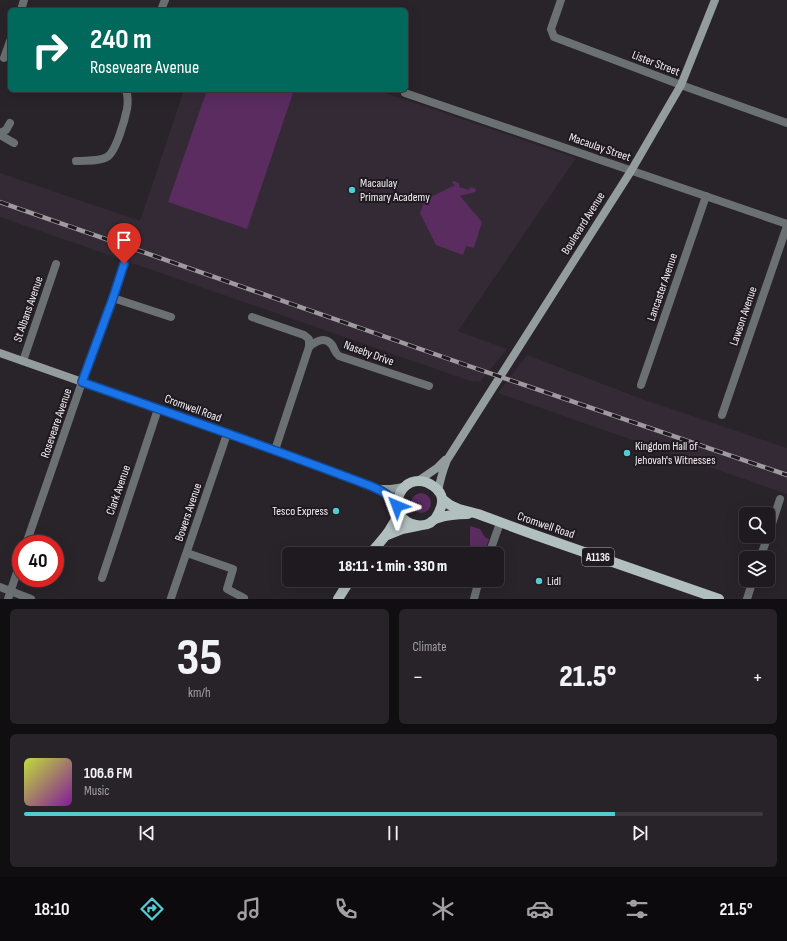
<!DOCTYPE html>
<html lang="en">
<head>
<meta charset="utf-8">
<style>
	:root { --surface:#1f1a20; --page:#272329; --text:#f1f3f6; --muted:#a1a1a5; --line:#3c383e; --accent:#51ccd3 }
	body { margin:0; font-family:"Sofia Sans Condensed",sans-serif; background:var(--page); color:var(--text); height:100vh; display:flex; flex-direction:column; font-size:15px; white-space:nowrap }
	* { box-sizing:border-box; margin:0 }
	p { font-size:13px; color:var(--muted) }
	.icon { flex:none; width:22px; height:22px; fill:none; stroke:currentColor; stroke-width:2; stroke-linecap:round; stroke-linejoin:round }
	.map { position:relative; height:599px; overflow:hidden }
	.side { display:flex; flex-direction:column; gap:10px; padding:10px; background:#110e12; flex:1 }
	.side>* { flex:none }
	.guide { position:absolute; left:8px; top:8px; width:400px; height:84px; border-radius:6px; box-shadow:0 4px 16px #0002,0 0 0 1px var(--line); background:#00695c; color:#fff; overflow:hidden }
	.buttons { position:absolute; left:739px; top:507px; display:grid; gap:8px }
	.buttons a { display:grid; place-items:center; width:36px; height:36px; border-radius:6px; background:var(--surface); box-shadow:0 4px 16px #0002,0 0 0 1px var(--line); font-size:20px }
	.speed { position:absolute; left:12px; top:535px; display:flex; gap:8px; font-size:20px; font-weight:700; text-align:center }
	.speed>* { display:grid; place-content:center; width:52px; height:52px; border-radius:50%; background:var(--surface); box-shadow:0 4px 16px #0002,0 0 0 1px var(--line); line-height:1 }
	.speed .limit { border:6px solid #d22; background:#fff; color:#111 }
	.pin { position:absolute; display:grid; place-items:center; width:34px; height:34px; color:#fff; margin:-41px -17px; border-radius:50% 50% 50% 0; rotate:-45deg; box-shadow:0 0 4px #0007 }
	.pin .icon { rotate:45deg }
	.me { position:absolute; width:44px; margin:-22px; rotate:316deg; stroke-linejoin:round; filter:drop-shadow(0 0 3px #0008) }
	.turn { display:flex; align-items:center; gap:14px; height:84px; padding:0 16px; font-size:18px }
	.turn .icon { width:52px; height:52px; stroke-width:2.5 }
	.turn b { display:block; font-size:28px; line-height:34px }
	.big { font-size:30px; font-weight:800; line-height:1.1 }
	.side .widget { flex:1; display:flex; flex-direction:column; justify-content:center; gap:6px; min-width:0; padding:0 14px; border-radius:6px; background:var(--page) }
	.side .dial { align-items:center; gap:0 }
	.dial b { font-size:52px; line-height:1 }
	.song { display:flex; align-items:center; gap:12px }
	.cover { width:48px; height:48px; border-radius:6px; background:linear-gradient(135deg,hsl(70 70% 55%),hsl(290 70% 35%)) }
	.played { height:4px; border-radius:2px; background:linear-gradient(90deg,var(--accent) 80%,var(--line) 80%) }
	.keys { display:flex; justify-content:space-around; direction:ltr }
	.heat { display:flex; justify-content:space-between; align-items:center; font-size:22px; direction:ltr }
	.side .tiles { flex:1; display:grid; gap:10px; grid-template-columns:1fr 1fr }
	.widget:last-child { grid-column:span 2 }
	.trip { position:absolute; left:282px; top:547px; width:222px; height:40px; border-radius:6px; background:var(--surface); box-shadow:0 4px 16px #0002,0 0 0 1px var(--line); font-weight:800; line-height:40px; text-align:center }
	.menu { display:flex; height:64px; justify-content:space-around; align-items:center; background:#0c0a0d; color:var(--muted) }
	.menu .icon { width:28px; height:28px }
	.menu .current { color:var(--accent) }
	.menu b { font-size:18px; color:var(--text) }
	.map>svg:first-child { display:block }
	.built { fill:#342a36 }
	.green { fill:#5a2c60 }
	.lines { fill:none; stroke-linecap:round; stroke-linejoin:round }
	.street { stroke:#6b7172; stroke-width:8 }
	.secondary { stroke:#939d9d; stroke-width:8 }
	.primary { stroke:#b2bfbf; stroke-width:10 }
	.rail-casing { stroke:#9f9aa0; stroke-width:4.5 }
	.rail { stroke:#1f1920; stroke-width:3; stroke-dasharray:9; stroke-linecap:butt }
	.route-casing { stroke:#114b97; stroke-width:10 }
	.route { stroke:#1a73e8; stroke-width:7 }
	.poi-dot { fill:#51ccd3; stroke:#1f1920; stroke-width:1.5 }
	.labels { text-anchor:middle; stroke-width:4; stroke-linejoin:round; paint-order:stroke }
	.shield { fill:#1f1920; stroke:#b4afb4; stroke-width:1 }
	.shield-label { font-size:11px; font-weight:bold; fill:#f4eff4 }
	.street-label { font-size:12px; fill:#f4eff4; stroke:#1f1920 }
	.poi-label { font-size:12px; fill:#f4eff4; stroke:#1f1920; text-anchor:start }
</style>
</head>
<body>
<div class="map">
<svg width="787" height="599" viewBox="0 0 787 599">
	<rect width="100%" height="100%" fill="#29232a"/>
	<g class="built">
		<polygon points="184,90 376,90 576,158 458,331 507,349 480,382 477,381 473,382 0,217 0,173 140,221"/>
		<polygon points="527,355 642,399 787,448 787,494 498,393"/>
	</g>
	<g class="green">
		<polygon points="207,90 294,90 247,229 168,202"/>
		<polygon points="453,181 459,183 459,187 469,190 470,187 476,189 475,192 460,196 482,222 474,248 466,246 463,255 436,245 420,213 425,200 455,185 452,183"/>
		<circle cx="421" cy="503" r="10"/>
		<polygon points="470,526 480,529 485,537 489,539 484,554 469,554 470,548"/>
	</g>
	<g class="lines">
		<g class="street">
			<polyline points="561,0 551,29 554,37 681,85 787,123"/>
			<polyline points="21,10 24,0"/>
			<polyline points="161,10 165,0"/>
			<polyline points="4,58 10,41"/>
			<polyline points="405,93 787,224"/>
			<polyline points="0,133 6,130 10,123"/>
			<polyline points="0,135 14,143"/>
			<path d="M76 161C86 160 99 162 107 157 116 152 125 119 127 109 128 103 128 96 126 90"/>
			<polyline points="113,298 171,317"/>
			<polyline points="252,317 304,335 309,339 309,347 275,450"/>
			<path d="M309 347C316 341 325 336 332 345 335 349 334 352 339 356L429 386"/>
			<polyline points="23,361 56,264"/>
			<polyline points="641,385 706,196"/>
			<polyline points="722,415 787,226"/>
			<polyline points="768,536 780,499"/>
			<polyline points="26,544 82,382 113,298 124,264"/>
			<polyline points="187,553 233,569 227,589 244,598"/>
			<polyline points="489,554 500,523"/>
			<polyline points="760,558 768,536"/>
			<polyline points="102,578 158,409"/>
			<polyline points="0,587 31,599"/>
			<polyline points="171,598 227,434"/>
			<polyline points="8,599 21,560"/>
			<polyline points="474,599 479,580"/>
			<polyline points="747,599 753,580"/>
		</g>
		<g class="secondary">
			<path d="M0 353 275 450 368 485C381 490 390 495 397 506"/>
			<polyline points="418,481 437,468 445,460"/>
			<polyline points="380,489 391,489 404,487"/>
			<path d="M438 492C440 480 443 470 447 460L631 171 681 85 715 0"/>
		</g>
		<g class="primary">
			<polyline points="442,499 450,505 459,509 478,514 535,535 719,599"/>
			<path d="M435 519C439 513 443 506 442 499 441 489 428 481 419 481 395 481 389 517 412 524 417 526 425 526 430 523 432 521 434 519 438 518 447 515 458 514 468 514"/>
			<polyline points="387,535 402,529 417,526"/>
			<path d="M370 554C381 541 393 529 399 512"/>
			<polyline points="338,599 350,580"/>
		</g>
		<defs>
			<polyline id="rail" points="0,202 466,365 787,475"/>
		</defs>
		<use href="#rail" class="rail-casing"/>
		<use href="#rail" class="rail"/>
	</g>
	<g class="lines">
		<defs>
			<path id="route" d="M124 264 113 298 82 382C178 416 274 449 368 485 381 490 390 495 397 506"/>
		</defs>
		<use href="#route" class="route-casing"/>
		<use href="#route" class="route"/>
	</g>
	<g class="poi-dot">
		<circle cx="352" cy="190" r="4"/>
		<circle cx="627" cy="453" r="4"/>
		<circle cx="336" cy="511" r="4"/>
		<circle cx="539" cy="581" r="4"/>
	</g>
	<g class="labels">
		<rect class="shield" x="582" y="548" width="32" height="18" rx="3"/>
		<g class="shield-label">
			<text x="598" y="561">A1136</text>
		</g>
		<g class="street-label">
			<text transform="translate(656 63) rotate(21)" y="4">Lister Street</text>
			<text transform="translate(600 147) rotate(19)" y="4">Macaulay Street</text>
			<text transform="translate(583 223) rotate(-58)" y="4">Boulevard Avenue</text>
			<text transform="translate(662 287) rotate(-71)" y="4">Lancaster Avenue</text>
			<text transform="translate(28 309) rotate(-71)" y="4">St Albans Avenue</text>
			<text transform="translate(743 316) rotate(-71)" y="4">Lawson Avenue</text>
			<text transform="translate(369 353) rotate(20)" y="4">Naseby Drive</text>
			<text transform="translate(193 408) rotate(20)" y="4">Cromwell Road</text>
			<text transform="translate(56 423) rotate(-71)" y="4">Roseveare Avenue</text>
			<text transform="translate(118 490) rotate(-71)" y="4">Clark Avenue</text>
			<text transform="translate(188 512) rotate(-71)" y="4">Bowers Avenue</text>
			<text transform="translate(546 525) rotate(19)" y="4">Cromwell Road</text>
		</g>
		<g class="poi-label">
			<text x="360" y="187">Macaulay<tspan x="360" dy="14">Primary Academy</tspan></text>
			<text x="635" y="450">Kingdom Hall of<tspan x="635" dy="14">Jehovah's Witnesses</tspan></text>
			<text x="328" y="515" text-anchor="end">Tesco Express</text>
			<text x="547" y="585">Lidl</text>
		</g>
	</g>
</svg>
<div class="buttons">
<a><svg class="icon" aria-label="search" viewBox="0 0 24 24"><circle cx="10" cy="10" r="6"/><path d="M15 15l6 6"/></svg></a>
<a><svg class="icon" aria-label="layers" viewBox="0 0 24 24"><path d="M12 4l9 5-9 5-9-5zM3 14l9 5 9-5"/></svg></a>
</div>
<div class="speed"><div class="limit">40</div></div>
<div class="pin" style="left:124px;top:264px;background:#d93025"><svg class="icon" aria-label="arrive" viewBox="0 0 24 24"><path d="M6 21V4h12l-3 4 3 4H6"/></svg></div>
<svg class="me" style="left:397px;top:506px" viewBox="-20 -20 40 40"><path d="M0-17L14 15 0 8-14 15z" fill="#1a73e8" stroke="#fff" stroke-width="4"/></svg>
<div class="trip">18:11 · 1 min · 330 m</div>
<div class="guide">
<div class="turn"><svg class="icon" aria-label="right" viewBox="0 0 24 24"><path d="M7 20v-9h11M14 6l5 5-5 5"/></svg><div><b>240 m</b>Roseveare Avenue</div></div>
</div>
</div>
<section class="side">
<div class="tiles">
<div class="widget dial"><b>35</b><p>km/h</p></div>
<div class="widget"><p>Climate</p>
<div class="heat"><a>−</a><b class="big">21.5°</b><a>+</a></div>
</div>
<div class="widget">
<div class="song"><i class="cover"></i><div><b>106.6 FM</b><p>Music</p></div></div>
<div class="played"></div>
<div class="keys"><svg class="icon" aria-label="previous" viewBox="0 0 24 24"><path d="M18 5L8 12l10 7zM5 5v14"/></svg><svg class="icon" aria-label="pause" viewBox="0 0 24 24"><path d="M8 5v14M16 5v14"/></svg><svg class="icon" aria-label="next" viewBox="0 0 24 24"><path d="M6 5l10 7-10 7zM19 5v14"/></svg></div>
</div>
</div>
</section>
<nav class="menu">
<b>18:10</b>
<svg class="icon current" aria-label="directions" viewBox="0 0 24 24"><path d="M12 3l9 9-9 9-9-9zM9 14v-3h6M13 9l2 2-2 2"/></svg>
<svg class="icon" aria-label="music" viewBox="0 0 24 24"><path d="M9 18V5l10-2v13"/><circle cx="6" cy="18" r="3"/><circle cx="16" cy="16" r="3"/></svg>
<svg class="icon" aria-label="phone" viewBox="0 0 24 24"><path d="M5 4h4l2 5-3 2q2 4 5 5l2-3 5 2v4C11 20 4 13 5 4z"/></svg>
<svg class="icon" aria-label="climate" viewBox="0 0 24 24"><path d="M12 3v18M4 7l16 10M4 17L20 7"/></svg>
<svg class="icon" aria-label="car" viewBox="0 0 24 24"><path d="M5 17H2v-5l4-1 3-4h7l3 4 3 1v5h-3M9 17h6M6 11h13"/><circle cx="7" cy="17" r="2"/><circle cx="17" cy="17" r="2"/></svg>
<svg class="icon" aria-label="filters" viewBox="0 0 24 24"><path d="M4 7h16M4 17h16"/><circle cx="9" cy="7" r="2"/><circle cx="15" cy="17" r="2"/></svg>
<b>21.5°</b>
</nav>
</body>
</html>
